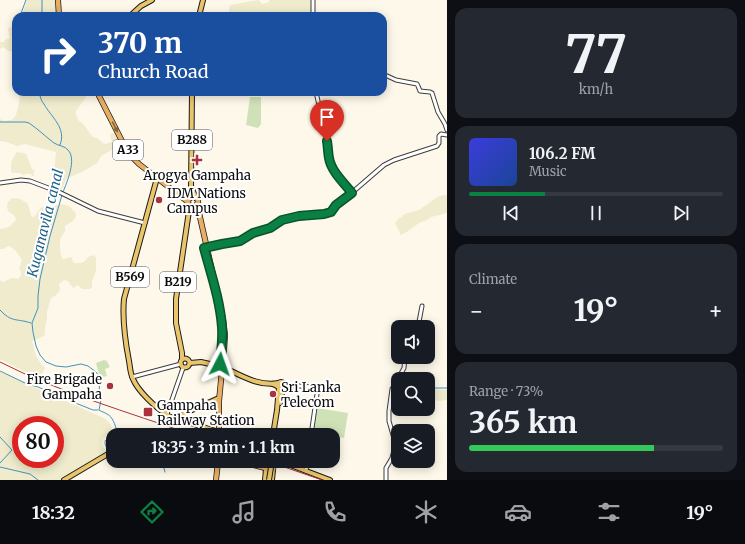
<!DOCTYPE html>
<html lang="en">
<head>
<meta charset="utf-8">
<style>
	:root { --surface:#171b24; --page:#242831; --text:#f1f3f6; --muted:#9ea1a6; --line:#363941; --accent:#0b8043 }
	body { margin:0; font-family:Merriweather,serif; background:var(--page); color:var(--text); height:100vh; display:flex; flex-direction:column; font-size:15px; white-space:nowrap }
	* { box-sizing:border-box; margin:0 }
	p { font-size:13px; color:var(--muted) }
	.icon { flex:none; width:22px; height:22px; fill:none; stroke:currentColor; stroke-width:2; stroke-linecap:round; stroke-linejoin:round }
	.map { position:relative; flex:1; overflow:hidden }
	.panel { display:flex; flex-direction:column; gap:8px; padding:8px; background:#0d0f14; width:298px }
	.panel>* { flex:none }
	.guide { position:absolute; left:12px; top:12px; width:375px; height:84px; border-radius:12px; box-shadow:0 2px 10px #0003; background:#1a4fa0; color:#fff; overflow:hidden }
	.controls { position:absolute; left:391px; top:320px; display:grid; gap:8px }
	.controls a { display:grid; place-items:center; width:44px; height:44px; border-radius:8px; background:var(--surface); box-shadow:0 2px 10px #0003; font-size:20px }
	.speed { position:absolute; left:12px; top:416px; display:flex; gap:8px; font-size:20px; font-weight:700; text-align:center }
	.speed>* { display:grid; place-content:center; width:52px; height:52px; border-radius:50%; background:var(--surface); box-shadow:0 2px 10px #0003; line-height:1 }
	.speed .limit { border:6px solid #d22; background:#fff; color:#111 }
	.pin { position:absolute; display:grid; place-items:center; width:34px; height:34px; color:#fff; margin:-41px -17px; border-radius:50% 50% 50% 0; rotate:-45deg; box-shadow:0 0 4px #0007 }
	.pin .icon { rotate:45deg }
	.me { position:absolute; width:44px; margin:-22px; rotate:4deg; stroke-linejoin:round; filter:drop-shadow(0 0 3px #0008) }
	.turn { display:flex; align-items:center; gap:14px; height:84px; padding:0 20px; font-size:18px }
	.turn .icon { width:52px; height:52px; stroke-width:2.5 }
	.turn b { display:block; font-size:28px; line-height:34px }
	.big { font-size:30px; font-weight:700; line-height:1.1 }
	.panel .card { flex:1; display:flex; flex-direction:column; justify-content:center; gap:6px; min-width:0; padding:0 14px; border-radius:12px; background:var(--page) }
	.panel .dial { align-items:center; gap:0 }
	.dial b { font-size:52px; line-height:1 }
	.song { display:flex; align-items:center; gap:12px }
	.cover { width:48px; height:48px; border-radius:6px; background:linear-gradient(135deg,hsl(240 70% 55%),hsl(220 70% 35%)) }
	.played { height:4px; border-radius:2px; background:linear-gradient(90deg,var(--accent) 30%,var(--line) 30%) }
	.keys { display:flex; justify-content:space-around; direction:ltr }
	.heat { display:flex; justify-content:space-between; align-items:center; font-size:22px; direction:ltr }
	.charge { height:6px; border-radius:3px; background:linear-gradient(90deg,#34c759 73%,var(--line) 0) }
	.trip { position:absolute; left:106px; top:428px; width:234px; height:40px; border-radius:12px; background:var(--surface); box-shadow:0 2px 10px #0003; font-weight:700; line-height:40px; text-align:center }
	.dock { display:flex; height:64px; justify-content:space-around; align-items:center; background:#090b0e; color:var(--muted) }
	.dock .icon { width:28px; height:28px }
	.dock .selected { color:var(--accent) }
	.dock b { font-size:18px; color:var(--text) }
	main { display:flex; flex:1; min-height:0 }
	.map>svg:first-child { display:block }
	.farmland { fill:#efebcc; fill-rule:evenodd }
	.green { fill:#cfe2b7 }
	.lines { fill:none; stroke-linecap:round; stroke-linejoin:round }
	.stream { stroke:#4292be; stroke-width:1 }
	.tertiary-casing { stroke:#3d3d3d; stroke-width:5 }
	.primary-casing { stroke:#1b1b1b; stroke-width:6 }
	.trunk-casing { stroke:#1b1b1b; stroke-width:6 }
	.tertiary { stroke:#fff; stroke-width:3 }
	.primary { stroke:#eac56b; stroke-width:4 }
	.trunk { stroke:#e8ae65; stroke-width:4.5 }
	.rail { stroke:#aa323d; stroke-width:1 }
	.primary-bridge-casing { stroke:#1b1b1b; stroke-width:6; stroke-linecap:butt }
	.primary-bridge { stroke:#eac56b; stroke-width:4 }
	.oneway { fill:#84643c }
	.route-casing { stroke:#07532c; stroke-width:10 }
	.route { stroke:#0b8043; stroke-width:7 }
	.poi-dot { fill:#aa323d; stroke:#fff; stroke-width:1.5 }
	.labels { text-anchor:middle; stroke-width:4; stroke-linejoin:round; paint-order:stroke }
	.shield { fill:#fff; stroke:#545454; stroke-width:1 }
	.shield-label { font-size:12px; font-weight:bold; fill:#0a0a0a }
	.poi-label { font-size:13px; fill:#0a0a0a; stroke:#fff; text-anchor:start }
	.water-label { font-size:14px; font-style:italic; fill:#22638d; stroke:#fff }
</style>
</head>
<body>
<main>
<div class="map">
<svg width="447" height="480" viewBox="0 0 447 480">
	<rect width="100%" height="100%" fill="#fdf8e9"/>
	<g class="farmland">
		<polygon points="27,0 56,0 56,16 21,16 24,10"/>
		<polygon points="259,0 262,4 269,2 269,0 311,0 311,16 229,16 228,15 230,5"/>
		<polygon points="16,23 16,52 9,51 3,47 0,49 0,42 4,42 5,40 10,38 8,29"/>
		<polygon points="20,92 86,92 86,97 76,111 76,115 78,120 84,125 91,135 93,137 97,138 103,143 105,144 112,142 110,135 111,134 116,131 120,140 117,142 119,146 101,156 97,163 82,172 67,178 60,192 52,188 54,175 56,152 25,144 17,146 7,142 0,141 0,119 4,121 12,120 16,115 19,103"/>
		<polygon points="17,152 24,153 26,154 32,169 35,171 33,173 34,176 32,176 31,174 26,174 23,175 20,173 13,173 11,171 11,165 12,160"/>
		<polygon points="447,195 447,213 431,217 427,220 419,223 408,231 401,235 395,223 399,218 401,218 404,214 419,210 439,196"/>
		<polygon points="14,198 20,199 27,203 29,207 31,215 32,217 34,217 39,210 42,207 46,208 50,214 54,212 55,206 62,204 69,206 75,212 76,215 75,218 74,220 65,226 65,231 60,239 60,247 61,256 63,259 65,259 70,257 72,258 73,262 75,263 82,263 85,261 88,257 94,255 96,258 96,271 92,281 92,287 90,289 82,289 78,285 73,288 68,281 64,280 59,284 60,290 55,296 51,298 47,312 47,318 45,327 45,334 44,336 32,341 36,356 41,364 45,368 39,379 0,359 0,280 3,282 12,278 18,279 21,275 21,271 19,269 22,260 16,251 10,246 6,247 3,249 0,249 0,229 5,228 9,227 16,220 15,216 8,211 7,206 8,202 11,199"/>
		<path d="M0 372 106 419 111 425 112 429 103 439 102 443 103 447 106 450 105 454 59 480H0ZM21 425H55V459H21Z"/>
		<polygon points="428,389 447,390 447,400 438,401 435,400 428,395"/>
	</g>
	<g class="green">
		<polygon points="250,97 261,97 261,124 258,128 246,125"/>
		<polygon points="104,360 107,361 110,367 105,369 107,376 103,377 99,374 96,363"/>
		<polygon points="317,408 348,413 344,438 333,436 333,435 313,434"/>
	</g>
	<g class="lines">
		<g class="stream">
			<polyline points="20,16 26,0"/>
			<polyline points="42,16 42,0"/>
			<polyline points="15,25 16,24"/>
			<path d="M39 92C40 96 41 101 44 104 51 117 67 128 60 145"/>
			<path d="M0 122H25L29 123C38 129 46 137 54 143 59 146 65 146 68 150 77 159 67 182 63 192"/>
			<path d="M62 195 50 236 40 279 38 296V308L32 323 33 332 36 346 40 355 46 362 56 366 66 367 81 364 88 366 96 372 100 377 99 393 101 400 99 410C102 412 104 412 107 414 113 417 115 425 117 431L105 441C105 445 106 449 110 450"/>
			<path d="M0 310C12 323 16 318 31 323"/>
			<polyline points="0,371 27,384 38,387 78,404 93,410 98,410"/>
			<polyline points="404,373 412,379"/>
			<polyline points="428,388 447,388"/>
			<polyline points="0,437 12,450 0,463"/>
			<polyline points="162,461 165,472"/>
			<polyline points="0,467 30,474 38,480"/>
		</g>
		<defs>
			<g id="tertiary">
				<polyline points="313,16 313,0"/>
				<polyline points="383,74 396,80 417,84 418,86 420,91 430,92 432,93 438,112 445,124 447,130"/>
				<polyline points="316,92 327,141 329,158 330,164 335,171 352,193"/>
				<polyline points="0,183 21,180 30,181 59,192 98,211 145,223"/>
				<polyline points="206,248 223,244 240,241 253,233 269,228 283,220 299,216 317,215 331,212 336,205 355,190 384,165 394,160 437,146 439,143 439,136 441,134 447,135"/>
				<polyline points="418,327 422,306"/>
				<polyline points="132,377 181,364"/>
				<polyline points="398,379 404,368 405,357"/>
				<path d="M285 385 313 387C316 388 317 391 317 394L311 435"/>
				<polyline points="167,414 183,368"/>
				<polyline points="306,471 307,461"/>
				<polyline points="386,480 386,468 392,458 394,450 395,442 389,421 389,411 392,389 398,379"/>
			</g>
			<g id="primary">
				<polyline points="130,16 141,6 152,0"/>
				<polyline points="199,16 203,0"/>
				<path d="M157 178 124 299C122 320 125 340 129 361 130 366 130 373 133 379 138 391 155 407 166 414"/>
				<polyline points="192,189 196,198"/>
				<polyline points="190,198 191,189 192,92"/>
				<circle cx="185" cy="363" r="4.5"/>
				<polyline points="182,359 182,353 176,323 176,299 189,211 189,205"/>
				<polyline points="190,363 201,362 219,366"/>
				<path d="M225 368C242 376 260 387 279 383"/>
				<circle cx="281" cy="385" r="3"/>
				<polyline points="280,403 283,388"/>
				<polyline points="168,416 219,432"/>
				<polyline points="174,418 219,398"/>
				<path d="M140 435C152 429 157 431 170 435"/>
				<polyline points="273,435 277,410 279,387 273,384"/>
				<polyline points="283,461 293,466 330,480"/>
				<polyline points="64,480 113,451"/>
				<polyline points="265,480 266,469"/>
				<polyline points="272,480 273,470"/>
			</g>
			<g id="trunk">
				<polyline points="58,0 59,16"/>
				<polyline points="97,92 124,145 132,157 139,164 188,202"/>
				<circle cx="193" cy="202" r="5"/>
				<polyline points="197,204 223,319 225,335 223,364"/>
				<circle cx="222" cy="367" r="3"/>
				<polyline points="222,370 219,401 219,432 227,435"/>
				<polyline points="238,461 273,470 274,461"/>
				<polyline points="266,469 267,461"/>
				<polyline points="216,480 218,462"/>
			</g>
		</defs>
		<use href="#tertiary" class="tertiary-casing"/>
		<use href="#primary" class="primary-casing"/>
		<use href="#trunk" class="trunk-casing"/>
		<use href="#tertiary" class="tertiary"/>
		<use href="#primary" class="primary"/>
		<use href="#trunk" class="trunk"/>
		<g class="rail">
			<path d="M0 362C61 393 128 412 193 435"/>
			<polyline points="257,461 263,463"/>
			<polyline points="267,461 322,480"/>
		</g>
		<defs>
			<polyline id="primary-bridge" points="269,480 272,461"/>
		</defs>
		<use href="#primary-bridge" class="primary-bridge-casing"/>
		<use href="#primary-bridge" class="primary-bridge"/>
	</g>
	<defs><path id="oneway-solid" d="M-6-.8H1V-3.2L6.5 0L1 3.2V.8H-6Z"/></defs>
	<use class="oneway" href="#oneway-solid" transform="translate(115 127) rotate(63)"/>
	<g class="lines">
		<defs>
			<path id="route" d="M220 364C221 352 223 339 222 327 220 300 211 274 204 248L222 244 240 241 253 233 270 228 282 220 299 216 324 214 331 212 336 205 352 193C344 183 331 171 329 158 328 153 328 147 327 141"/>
		</defs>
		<use href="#route" class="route-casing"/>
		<use href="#route" class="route"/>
	</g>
	<g class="poi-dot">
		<path d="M195 154h4v4h4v4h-4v4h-4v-4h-4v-4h4z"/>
		<circle cx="159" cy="200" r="4"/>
		<circle cx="110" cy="386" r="4"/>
		<circle cx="273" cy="394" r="4"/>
		<rect x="143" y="407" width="10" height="10" rx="2"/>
	</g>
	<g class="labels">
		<g class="shield">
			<rect x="172" y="130" width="40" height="20" rx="3"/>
			<rect x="113" y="140" width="30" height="20" rx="3"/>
			<rect x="111" y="267" width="38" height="20" rx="3"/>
			<rect x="160" y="272" width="36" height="20" rx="3"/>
		</g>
		<g class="shield-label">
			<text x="192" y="144">B288</text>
			<text x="128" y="154">A33</text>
			<text x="130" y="281">B569</text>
			<text x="178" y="286">B219</text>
		</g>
		<g class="poi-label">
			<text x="197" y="180" text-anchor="middle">Arogya Gampaha</text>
			<text x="167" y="198">IDM Nations<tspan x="167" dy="15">Campus</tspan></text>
			<text x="102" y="384" text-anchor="end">Fire Brigade<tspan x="102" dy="15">Gampaha</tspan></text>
			<text x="281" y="392">Sri Lanka<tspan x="281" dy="15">Telecom</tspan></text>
			<text x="157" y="410">Gampaha<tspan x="157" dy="15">Railway Station</tspan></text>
		</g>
		<g class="water-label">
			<text transform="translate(45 223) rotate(-76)" y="5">Kuganavila canal</text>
		</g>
	</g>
</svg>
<div class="controls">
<a><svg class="icon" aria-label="sound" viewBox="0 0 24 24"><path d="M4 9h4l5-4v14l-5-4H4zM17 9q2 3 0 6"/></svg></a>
<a><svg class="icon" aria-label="search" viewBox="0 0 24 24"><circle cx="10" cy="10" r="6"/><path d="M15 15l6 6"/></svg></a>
<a><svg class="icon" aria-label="layers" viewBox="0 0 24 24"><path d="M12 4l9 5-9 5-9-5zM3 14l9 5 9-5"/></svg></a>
</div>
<div class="speed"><div class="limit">80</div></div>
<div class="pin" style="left:327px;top:141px;background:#d93025"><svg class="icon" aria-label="arrive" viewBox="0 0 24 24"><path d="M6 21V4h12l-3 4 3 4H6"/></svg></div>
<svg class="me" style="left:220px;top:364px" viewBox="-20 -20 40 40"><path d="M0-17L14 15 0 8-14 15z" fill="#0b8043" stroke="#fff" stroke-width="4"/></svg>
<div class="trip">18:35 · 3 min · 1.1 km</div>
<div class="guide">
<div class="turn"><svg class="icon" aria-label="right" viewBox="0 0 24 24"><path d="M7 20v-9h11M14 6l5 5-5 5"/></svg><div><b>370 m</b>Church Road</div></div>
</div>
</div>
<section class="panel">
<div class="card dial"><b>77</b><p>km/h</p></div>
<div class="card">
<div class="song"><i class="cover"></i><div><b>106.2 FM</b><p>Music</p></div></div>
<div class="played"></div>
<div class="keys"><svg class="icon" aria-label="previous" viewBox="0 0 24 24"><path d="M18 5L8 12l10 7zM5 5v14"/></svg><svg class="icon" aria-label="pause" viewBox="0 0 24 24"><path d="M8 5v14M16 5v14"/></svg><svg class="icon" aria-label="next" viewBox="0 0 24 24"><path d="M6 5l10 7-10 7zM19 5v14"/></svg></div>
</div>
<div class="card"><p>Climate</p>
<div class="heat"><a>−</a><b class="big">19°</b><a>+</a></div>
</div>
<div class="card"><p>Range · 73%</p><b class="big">365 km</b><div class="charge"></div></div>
</section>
</main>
<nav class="dock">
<b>18:32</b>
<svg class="icon selected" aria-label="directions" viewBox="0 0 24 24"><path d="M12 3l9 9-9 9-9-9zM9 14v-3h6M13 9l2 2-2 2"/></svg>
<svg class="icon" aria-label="music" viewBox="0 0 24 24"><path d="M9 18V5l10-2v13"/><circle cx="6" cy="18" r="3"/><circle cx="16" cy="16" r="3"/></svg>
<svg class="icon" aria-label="phone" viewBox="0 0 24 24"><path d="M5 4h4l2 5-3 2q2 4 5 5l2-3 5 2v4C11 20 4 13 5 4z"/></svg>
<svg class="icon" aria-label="climate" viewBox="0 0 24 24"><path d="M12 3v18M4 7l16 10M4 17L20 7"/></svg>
<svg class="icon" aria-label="car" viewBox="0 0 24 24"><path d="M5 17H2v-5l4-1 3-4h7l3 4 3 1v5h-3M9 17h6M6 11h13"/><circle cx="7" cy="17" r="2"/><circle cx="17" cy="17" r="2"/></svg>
<svg class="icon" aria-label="filters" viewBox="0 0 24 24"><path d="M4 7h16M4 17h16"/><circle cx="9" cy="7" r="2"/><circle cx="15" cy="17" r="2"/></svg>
<b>19°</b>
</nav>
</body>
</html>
